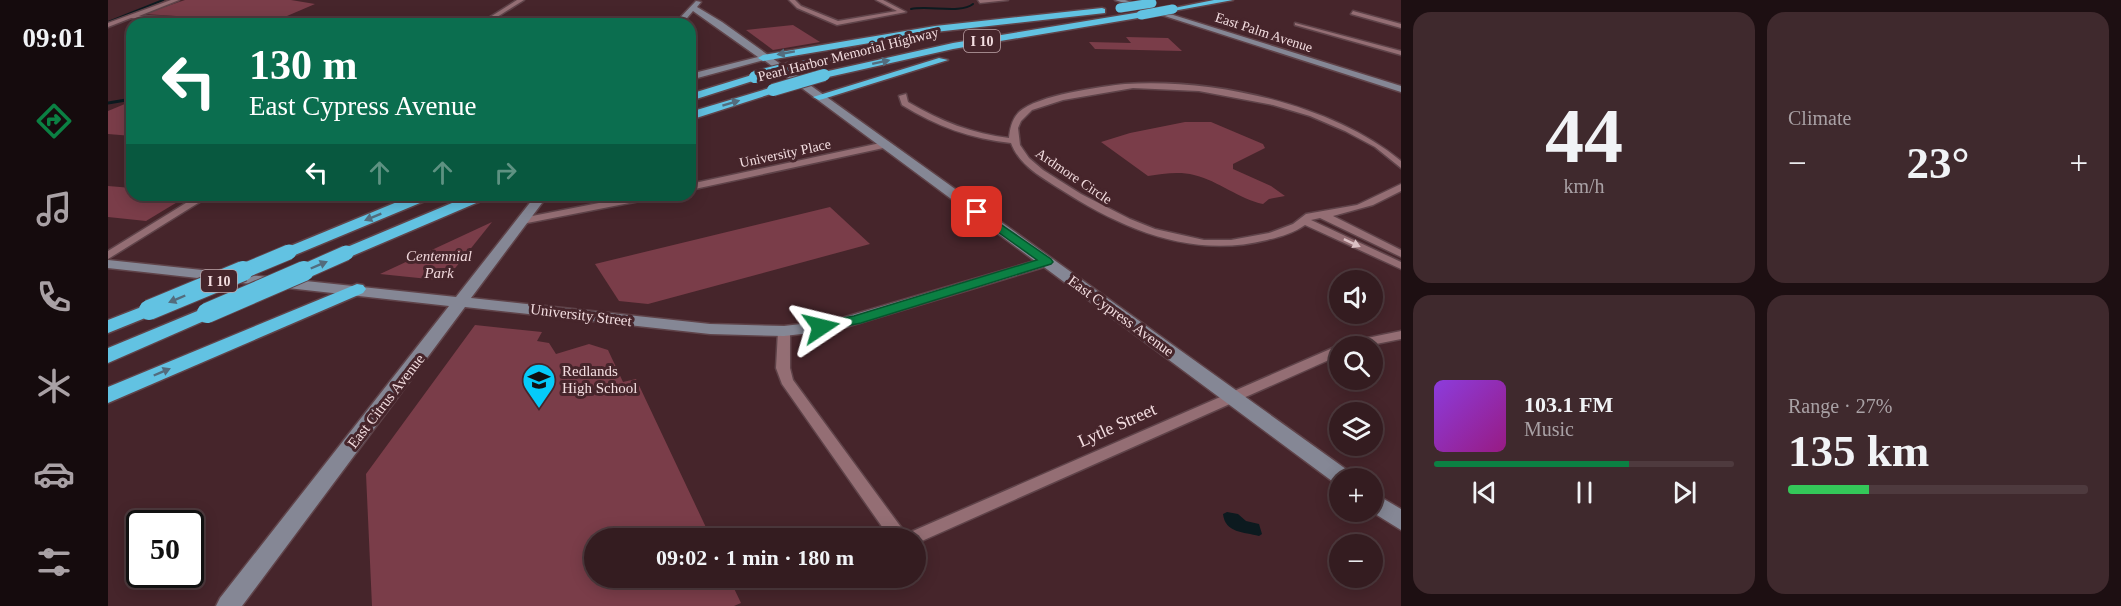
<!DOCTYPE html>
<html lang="en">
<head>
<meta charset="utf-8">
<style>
	:root { --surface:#341c20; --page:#3f292d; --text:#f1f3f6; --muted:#a9a1a5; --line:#4e3a3e; --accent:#0b8043 }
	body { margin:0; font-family:Georgia,serif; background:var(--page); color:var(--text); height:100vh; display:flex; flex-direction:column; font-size:22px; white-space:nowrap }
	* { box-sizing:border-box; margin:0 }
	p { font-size:20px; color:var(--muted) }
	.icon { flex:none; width:33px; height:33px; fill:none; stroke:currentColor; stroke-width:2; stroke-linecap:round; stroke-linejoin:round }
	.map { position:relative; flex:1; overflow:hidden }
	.side { display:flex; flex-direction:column; gap:12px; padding:12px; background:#1d0f12; width:720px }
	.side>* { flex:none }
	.banner { position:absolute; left:18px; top:18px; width:570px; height:183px; border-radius:18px; box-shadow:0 3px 15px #0003,0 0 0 2px var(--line); background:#0b6e4f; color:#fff; overflow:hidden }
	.buttons { position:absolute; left:1221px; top:270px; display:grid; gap:12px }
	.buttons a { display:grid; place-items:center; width:54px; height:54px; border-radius:50%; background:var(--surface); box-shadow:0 3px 15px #0003,0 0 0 2px var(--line); font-size:30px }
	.speed { position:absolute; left:18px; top:510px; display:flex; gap:12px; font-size:30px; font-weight:700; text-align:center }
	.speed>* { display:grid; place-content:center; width:78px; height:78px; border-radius:50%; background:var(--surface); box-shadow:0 3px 15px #0003,0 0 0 2px var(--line); line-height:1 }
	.speed .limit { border:3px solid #111; border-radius:9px; background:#fff; color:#111 }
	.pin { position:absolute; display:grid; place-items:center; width:51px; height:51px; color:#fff; margin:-26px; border-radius:12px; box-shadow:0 3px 9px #0006 }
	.me { position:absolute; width:66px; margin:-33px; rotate:80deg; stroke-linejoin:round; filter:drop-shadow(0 0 4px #0008) }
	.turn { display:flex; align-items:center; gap:21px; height:126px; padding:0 24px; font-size:27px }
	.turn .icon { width:78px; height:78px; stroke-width:2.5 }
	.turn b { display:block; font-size:42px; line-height:51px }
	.lanes { display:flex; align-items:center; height:57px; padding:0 24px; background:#0003; justify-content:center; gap:30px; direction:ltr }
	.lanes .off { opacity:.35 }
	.big { font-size:45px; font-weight:600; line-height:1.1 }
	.side .card { flex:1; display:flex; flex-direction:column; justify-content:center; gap:9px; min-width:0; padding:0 21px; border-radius:18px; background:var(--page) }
	.side .dial { align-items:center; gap:0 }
	.dial b { font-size:78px; line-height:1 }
	.song { display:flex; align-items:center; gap:18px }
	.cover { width:72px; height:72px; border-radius:9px; background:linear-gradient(135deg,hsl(270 70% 55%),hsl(310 70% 35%)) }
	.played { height:6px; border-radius:3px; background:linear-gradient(90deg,var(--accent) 65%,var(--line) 65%) }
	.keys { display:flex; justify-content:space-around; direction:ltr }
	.heat { display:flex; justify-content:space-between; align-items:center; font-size:33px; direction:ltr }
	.charge { height:9px; border-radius:4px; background:linear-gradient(90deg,#34c759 27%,var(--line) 0) }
	.side .tiles { flex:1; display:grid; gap:12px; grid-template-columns:repeat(2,1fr) }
	.trip { position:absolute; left:476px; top:528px; width:342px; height:60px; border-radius:30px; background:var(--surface); box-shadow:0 3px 15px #0003,0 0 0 2px var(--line); font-weight:600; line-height:60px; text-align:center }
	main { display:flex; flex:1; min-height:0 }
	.menu { display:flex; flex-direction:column; width:108px; justify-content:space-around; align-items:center; background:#150b0d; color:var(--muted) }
	.menu .icon { width:42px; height:42px }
	.menu .selected { color:var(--accent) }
	.menu b { font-size:27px; color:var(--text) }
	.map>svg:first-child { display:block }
	.green { fill:#7a3d49 }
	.water { fill:#0c1a1f }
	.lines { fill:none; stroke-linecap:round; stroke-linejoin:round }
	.stream-far1 { stroke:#0c1a1f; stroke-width:2 }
	.stream { stroke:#0c1a1f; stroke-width:3 }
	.street-casing { stroke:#5f4349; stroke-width:3 }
	.secondary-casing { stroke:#5f4349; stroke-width:3 }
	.highway-casing { stroke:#5f4349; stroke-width:3 }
	.street { fill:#946e74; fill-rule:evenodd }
	.secondary { fill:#858795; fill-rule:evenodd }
	.highway { fill:#62c2e2; fill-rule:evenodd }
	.highway-bridge-far3-casing { stroke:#5f4349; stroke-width:10; stroke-linecap:butt }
	.highway-bridge-far2-casing { stroke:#5f4349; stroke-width:14; stroke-linecap:butt }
	.highway-bridge-far1-casing { stroke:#5f4349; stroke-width:17; stroke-linecap:butt }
	.highway-bridge-casing { stroke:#5f4349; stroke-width:22; stroke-linecap:butt }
	.highway-bridge-far3 { stroke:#62c2e2; stroke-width:9 }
	.highway-bridge-far2 { stroke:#62c2e2; stroke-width:12 }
	.highway-bridge-far1 { stroke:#62c2e2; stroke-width:15 }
	.highway-bridge { stroke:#62c2e2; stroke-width:20 }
	.oneway { fill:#536c7d }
	.oneway2 { fill:#dbc1c5 }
	.route { fill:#0b8043; stroke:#07532c; stroke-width:1.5 }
	.labels { text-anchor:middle; stroke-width:6; stroke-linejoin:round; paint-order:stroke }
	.far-street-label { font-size:14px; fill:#f3dde0; stroke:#46252b }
	.shield { fill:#46252b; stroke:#bfa6aa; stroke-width:1.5 }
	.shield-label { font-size:14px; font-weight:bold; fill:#f3dde0 }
	.park-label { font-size:15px; font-style:italic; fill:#f1d8dc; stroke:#46252b }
	.street-label { font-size:15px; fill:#f3dde0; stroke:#46252b }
	.poi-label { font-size:15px; fill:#f3dde0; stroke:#46252b; text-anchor:start }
	.near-street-label { font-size:18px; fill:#f3dde0; stroke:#46252b }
</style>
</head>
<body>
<main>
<nav class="menu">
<b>09:01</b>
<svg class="icon selected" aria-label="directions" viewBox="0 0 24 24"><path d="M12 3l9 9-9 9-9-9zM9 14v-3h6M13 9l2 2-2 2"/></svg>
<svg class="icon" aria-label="music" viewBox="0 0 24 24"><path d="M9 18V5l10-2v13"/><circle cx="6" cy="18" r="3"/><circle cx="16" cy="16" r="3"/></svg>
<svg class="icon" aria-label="phone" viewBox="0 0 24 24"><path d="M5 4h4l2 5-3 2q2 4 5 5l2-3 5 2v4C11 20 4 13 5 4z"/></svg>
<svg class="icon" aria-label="climate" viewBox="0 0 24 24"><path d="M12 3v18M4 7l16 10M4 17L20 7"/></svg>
<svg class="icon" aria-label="car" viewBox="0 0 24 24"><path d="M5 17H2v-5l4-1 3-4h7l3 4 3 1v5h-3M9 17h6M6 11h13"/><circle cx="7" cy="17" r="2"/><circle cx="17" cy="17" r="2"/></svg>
<svg class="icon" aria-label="filters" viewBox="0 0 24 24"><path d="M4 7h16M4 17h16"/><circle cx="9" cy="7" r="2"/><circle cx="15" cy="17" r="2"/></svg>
</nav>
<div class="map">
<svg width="1293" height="606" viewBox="0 0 1293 606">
	<rect width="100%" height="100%" fill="#46252b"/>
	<g class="green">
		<polygon points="77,0 183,0 207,4 165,22 36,14"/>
		<polygon points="685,25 712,42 665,50 638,30"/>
		<polygon points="1018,37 1060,38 1074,51 987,49 981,42 1023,43"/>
		<polygon points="24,101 24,136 0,134 0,111"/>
		<path d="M1077 122H1103L1155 144 1157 148 1125 164V169L1163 186 1177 196 1161 199 1155 204C1131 199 1111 181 1086 175 1071 171 1054 174 1040 176L993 142 1022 133Z"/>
		<polygon points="0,186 24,188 24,195 81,195 38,221 0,217"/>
		<polygon points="722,207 762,244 540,304 511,301 487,264"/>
		<polygon points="384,222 340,277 330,280 272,274"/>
		<polygon points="367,325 434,332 429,341 441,343 448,354 481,344 500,350 515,382 528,379 603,538 486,538 486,578 621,578 633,603 626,606 264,606 258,474"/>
	</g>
	<path class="water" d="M1119 512 1130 514 1138 521 1151 524 1154 534 1151 536C1136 532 1117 533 1115 514Z"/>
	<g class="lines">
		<g class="stream-far1">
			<path d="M803 9C820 5 853 14 865 4"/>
			<polyline points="0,22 55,0"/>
		</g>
		<polyline class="stream" points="0,103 24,99"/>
		<defs>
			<g id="street">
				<polygon points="63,0 71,0 31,16 167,22 170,24 23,18 0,27 0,23"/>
				<polygon points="409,0 416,0 378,24 371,24"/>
				<polygon points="681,0 687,0 693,6 730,21 789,11 768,0 775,0 798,12 729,25 689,8"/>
				<polygon points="870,0 900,0 872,3"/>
				<polygon points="1245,11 1293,24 1293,28 1243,14"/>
				<polygon points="1187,23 1293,51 1293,55 1187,25"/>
				<path d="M1017 84C1105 78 1224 104 1293 161V168L1267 147 1237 131 1202 116 1165 105 1091 91 1025 88 955 100 924 110 913 121 910 128 912 145 921 158 935 170 973 194 1022 219 1047 229 1096 240H1123L1161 233 1185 224 1198 214 1249 205 1293 184V191L1265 205 1225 216 1293 250V257L1212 218 1203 220 1293 262V269L1197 225C1186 233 1172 237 1159 240 1084 259 1014 229 952 189 933 177 911 165 903 143 863 139 828 126 794 105L791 96 798 94 800 102C832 121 865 134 901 138 902 128 904 119 911 112 930 95 991 87 1017 84Z"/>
				<polygon points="777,142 781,145 780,147 582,190 582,184"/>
				<polygon points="91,195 103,195 0,259 0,251"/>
				<polygon points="532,195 552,195 547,198 414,224 409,221 414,218"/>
				<polygon points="676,327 682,331 682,368 685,380 798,534 1227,347 1234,346 1235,343 1293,331 1293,339 1258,346 1232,346 1232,355 807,544 807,538 782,538 674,384 668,368 670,331"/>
			</g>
			<g id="secondary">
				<polygon points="1007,0 1017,0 1293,86 1293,92"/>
				<polygon points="588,1 593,2 589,7 614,22 1242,472 1245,478 1232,478 1232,485 1228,484 936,267 728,330 676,336 602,334 357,307 134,606 108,606 112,598 341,306 0,268 0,260 348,297 428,195 440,195 363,298 602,324 676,326 727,320 927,261 656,60 582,80 582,74 650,57 585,11 574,24 566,24"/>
				<polygon points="1264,492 1293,509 1293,530 1264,512"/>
			</g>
			<g id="highway">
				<polygon points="1106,0 1125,0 1065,11 1061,9"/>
				<polygon points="994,8 997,9 997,13 827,32 655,61 650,58 655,55 827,26"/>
				<polygon points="1033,12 1036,13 1036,17 845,49 716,78 711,75 716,72 845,43"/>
				<polygon points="750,48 753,49 753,53 700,67 695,64"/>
				<polygon points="831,58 840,60 715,99 711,100 705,97"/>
				<polygon points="647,74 651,75 651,79 582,101 582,94"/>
				<polygon points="665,87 669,88 669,92 582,120 582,112"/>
				<polygon points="306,195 326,195 324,198 187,255 175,255 173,252 175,249"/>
				<polygon points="363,195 382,195 380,198 244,256 232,256 230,253 232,250"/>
				<polygon points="249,284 255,285 258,289 255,293 0,403 0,387"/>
				<polygon points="41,304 47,306 50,310 47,314 0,333 0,320"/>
				<polygon points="99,307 105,309 108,313 105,317 0,363 0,348"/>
			</g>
		</defs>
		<use href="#street" class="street-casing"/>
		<use href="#secondary" class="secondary-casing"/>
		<use href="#highway" class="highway-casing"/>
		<use href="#street" class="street"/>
		<use href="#secondary" class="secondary"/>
		<use href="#highway" class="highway"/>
		<defs>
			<g id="highway-bridge-far3">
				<polyline points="1012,8 1044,3"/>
				<polyline points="1033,15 1065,9"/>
				<polyline points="676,70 700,64"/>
			</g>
			<g id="highway-bridge-far2">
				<polyline points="647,77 682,68"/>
				<polyline points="665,90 716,75"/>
			</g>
			<g id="highway-bridge-far1">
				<polyline points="131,273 181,252"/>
				<polyline points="193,273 238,253"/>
			</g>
			<g id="highway-bridge">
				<polyline points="41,310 135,271"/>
				<polyline points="99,313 196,271"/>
			</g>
		</defs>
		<use href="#highway-bridge-far3" class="highway-bridge-far3-casing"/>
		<use href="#highway-bridge-far2" class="highway-bridge-far2-casing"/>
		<use href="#highway-bridge-far1" class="highway-bridge-far1-casing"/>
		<use href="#highway-bridge" class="highway-bridge-casing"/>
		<use href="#highway-bridge-far3" class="highway-bridge-far3"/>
		<use href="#highway-bridge-far2" class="highway-bridge-far2"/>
		<use href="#highway-bridge-far1" class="highway-bridge-far1"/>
		<use href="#highway-bridge" class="highway-bridge"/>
	</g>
	<defs><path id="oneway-solid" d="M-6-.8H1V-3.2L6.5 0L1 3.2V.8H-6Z" transform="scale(1.5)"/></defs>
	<g class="oneway">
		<use href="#oneway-solid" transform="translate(678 53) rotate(170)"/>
		<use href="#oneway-solid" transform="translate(773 62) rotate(-12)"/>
		<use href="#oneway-solid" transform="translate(623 103) rotate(-17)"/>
		<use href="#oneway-solid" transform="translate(265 217) rotate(158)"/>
		<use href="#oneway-solid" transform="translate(211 265) rotate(-23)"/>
		<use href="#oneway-solid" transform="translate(69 299) rotate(157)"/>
		<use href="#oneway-solid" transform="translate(54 372) rotate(-23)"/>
	</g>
	<use class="oneway2" href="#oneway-solid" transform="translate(1244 243) rotate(25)"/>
	<polygon class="route" points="869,208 943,259 945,262 943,264 753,323 713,331 708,330 706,327 708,323 746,316 929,260 865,214 865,209"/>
	<defs>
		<symbol id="school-pin" viewBox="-11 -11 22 30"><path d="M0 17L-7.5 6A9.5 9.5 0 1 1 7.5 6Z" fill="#05cbf9" stroke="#46252b"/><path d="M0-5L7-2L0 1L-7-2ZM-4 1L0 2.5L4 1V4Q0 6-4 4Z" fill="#111"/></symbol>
	</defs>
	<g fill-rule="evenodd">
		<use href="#school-pin" x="412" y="361" width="38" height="52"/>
	</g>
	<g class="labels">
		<g class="far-street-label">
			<text transform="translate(1156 32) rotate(18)" y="5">East Palm Avenue</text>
			<text transform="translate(740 54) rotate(-14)" y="5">Pearl Harbor Memorial Highway</text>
			<text transform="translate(677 153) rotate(-12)" y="5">University Place</text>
			<text transform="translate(966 176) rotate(34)" y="5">Ardmore Circle</text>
		</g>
		<g class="shield">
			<rect x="856" y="30" width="36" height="22" rx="4.5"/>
			<rect x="93" y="270" width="36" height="22" rx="4.5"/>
		</g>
		<g class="shield-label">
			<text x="874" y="46">I 10</text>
			<text x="111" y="286">I 10</text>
		</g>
		<g class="park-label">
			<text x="331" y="261">Centennial<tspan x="331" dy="17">Park</tspan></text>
		</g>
		<g class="street-label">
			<text transform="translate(473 315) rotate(7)" y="5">University Street</text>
			<text transform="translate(1013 316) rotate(36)" y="5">East Cypress Avenue</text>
			<text transform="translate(278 401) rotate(-52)" y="5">East Citrus Avenue</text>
		</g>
		<g class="poi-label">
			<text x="454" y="376">Redlands<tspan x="454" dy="17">High School</tspan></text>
		</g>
		<g class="near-street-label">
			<text transform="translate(1009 425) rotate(-24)" y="6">Lytle Street</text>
		</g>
	</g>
</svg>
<div class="buttons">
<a><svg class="icon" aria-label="sound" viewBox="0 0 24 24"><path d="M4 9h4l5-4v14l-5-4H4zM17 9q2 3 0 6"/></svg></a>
<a><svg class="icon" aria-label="search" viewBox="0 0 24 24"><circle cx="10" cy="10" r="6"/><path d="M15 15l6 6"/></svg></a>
<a><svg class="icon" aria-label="layers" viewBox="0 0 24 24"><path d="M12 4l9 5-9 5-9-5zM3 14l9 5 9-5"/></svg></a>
<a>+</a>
<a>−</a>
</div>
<div class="speed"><div class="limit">50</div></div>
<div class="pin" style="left:869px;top:212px;background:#d93025"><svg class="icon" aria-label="arrive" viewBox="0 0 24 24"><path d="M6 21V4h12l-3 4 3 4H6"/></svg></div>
<svg class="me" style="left:713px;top:327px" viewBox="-20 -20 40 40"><path d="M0-17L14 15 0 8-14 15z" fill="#0b8043" stroke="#fff" stroke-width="4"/></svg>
<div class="trip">09:02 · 1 min · 180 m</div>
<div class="banner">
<div class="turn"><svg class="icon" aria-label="left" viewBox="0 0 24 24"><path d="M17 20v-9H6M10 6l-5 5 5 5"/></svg><div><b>130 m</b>East Cypress Avenue</div></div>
<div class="lanes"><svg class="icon" aria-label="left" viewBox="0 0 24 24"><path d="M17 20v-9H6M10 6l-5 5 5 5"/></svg><svg class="icon off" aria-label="ahead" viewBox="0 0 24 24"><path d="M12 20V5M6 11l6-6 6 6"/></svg><svg class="icon off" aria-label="ahead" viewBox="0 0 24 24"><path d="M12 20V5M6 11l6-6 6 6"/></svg><svg class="icon off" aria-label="right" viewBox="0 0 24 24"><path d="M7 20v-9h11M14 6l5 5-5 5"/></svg></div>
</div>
</div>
<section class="side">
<div class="tiles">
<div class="card dial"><b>44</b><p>km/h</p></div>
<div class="card"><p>Climate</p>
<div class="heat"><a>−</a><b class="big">23°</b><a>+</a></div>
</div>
<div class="card">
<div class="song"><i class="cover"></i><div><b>103.1 FM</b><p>Music</p></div></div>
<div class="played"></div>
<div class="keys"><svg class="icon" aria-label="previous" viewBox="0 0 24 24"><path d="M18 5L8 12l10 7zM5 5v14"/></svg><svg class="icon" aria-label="pause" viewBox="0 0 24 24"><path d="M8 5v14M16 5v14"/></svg><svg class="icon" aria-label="next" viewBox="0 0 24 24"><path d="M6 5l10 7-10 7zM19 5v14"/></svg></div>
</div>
<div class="card"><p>Range · 27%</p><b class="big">135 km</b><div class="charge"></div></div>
</div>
</section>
</main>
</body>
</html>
